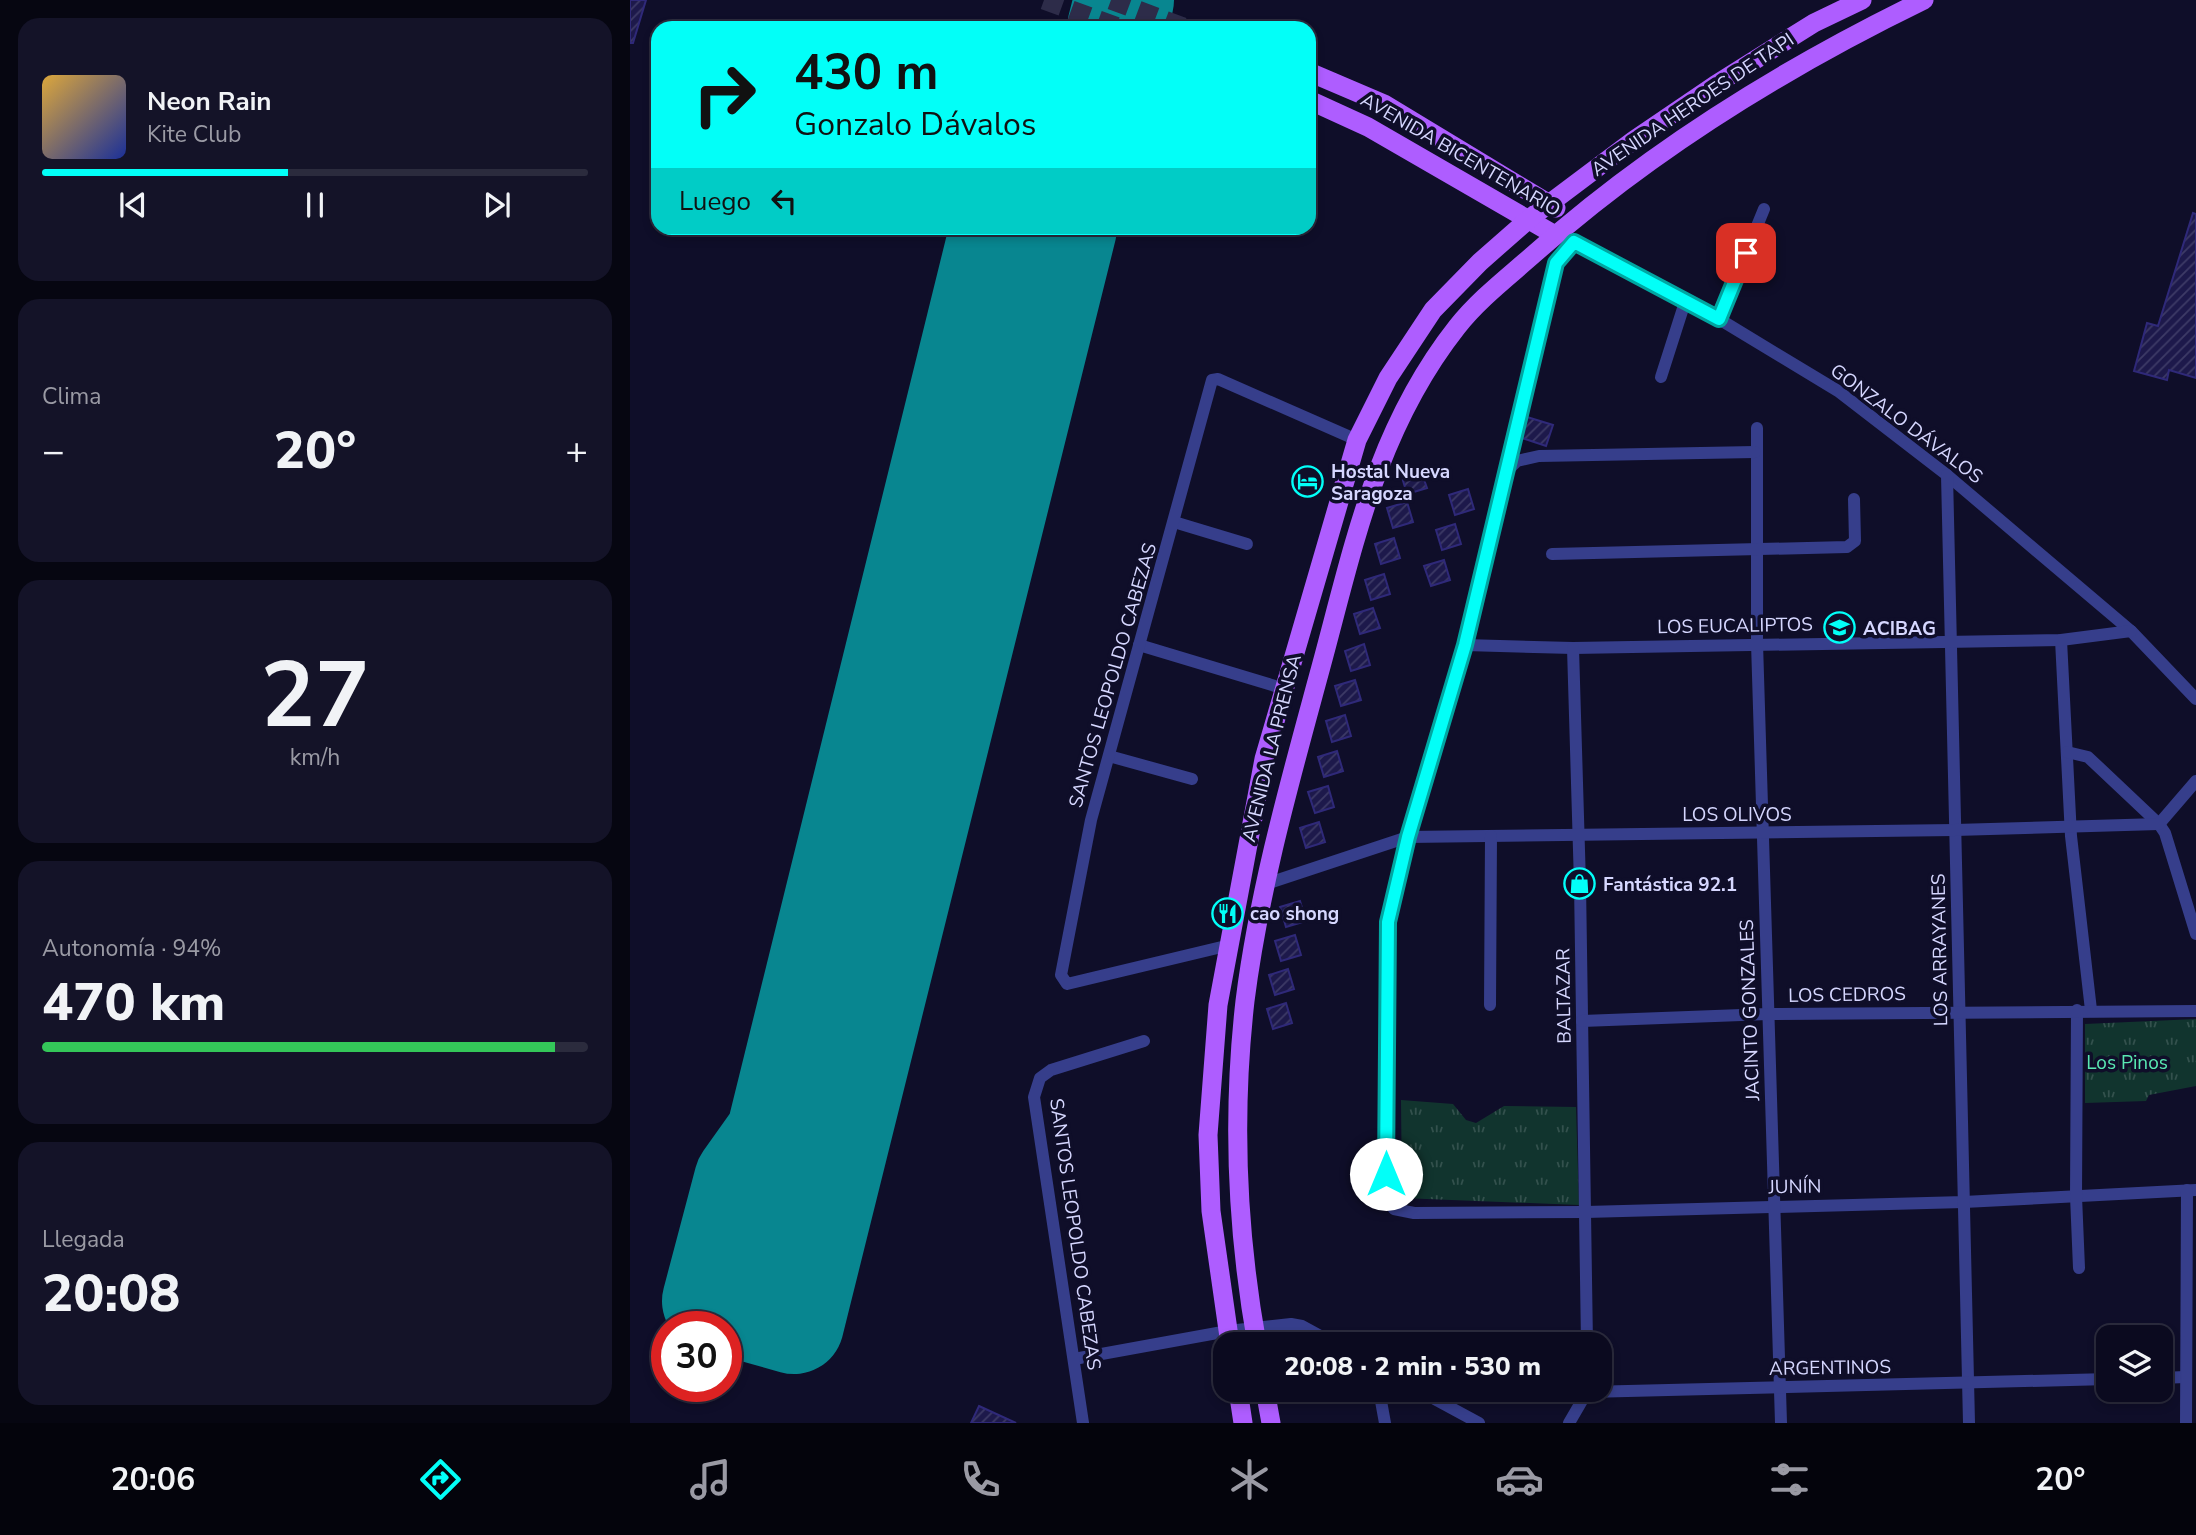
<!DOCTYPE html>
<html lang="es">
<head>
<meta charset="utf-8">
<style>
	:root { --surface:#0b0a1f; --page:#141328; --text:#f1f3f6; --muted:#9a9aa4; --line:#2b2b3d; --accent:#02fff8 }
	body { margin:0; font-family:"Nunito Sans",sans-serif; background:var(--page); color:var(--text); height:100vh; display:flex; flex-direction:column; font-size:26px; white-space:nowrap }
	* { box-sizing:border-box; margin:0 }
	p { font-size:23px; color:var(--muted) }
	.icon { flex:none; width:38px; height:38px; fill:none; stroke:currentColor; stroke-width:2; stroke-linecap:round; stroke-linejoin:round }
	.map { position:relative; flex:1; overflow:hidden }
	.sheet { display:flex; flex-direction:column; gap:18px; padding:18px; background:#060611; width:630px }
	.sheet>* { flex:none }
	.top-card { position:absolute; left:21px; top:21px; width:665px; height:214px; border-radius:21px; box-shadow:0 4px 10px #0003,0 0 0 2px var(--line); background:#02fff8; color:#111; overflow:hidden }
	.fabs { position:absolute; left:1466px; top:1325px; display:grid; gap:14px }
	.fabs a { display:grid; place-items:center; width:77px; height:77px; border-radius:14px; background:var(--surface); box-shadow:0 4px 10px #0003,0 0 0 2px var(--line); font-size:35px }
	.speed { position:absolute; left:21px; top:1311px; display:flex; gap:14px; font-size:35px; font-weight:700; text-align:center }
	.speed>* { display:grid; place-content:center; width:91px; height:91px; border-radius:50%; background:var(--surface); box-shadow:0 4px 10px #0003,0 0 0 2px var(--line); line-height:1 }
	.speed .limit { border:10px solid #d22; background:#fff; color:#111 }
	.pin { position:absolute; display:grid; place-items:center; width:60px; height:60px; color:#fff; margin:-30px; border-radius:14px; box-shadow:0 4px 10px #0006 }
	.me { position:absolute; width:77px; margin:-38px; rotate:0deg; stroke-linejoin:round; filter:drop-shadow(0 0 5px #0008) }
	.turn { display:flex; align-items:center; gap:24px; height:147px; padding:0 28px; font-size:32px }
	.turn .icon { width:91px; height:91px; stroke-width:2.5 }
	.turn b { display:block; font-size:49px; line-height:60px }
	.then { display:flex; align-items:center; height:66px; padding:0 28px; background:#0003; gap:14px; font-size:26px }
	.big { font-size:52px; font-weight:800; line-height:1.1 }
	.sheet .tile { flex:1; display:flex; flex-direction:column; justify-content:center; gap:10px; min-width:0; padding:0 24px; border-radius:21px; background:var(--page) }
	.sheet .dial { align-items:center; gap:0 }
	.dial b { font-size:91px; line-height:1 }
	.song { display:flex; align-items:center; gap:21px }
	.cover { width:84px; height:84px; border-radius:10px; background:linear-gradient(135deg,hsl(40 70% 55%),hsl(230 70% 35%)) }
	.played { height:7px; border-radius:4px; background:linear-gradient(90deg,var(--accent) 45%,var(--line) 45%) }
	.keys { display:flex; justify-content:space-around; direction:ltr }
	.heat { display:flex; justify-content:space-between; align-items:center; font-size:38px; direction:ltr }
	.charge { height:10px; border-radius:5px; background:linear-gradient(90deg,#34c759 94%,var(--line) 0) }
	.trip { position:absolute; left:583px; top:1332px; width:399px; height:70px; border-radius:21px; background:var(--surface); box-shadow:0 4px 10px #0003,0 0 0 2px var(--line); font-weight:800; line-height:70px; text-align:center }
	.dock { display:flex; height:112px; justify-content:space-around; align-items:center; background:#04040c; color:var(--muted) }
	.dock .icon { width:49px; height:49px }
	.dock .current { color:var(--accent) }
	.dock b { font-size:32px; color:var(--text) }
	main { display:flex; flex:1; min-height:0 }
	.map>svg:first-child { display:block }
	.grass { fill:url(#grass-tufts) }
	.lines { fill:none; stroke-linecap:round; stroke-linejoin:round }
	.runway { stroke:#088690; stroke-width:100 }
	.building { fill:url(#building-hatch); stroke:#2f2979; stroke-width:2 }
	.primary-tunnel { stroke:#2d2c49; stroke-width:19; stroke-dasharray:19 10; stroke-linecap:butt }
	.minor { stroke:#363e8b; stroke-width:12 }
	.primary { stroke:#ae5dff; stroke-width:19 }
	.route-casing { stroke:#01a6a1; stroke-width:18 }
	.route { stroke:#02fff8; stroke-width:12 }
	.labels { text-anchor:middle; stroke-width:7; stroke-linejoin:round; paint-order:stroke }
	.street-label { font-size:19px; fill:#d6d7ff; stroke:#0f0e29 }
	.poi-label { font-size:19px; font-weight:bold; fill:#d6d7ff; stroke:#0f0e29; text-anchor:start }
	.park-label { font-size:19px; fill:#59e8b2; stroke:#0f0e29 }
</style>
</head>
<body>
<main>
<section class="sheet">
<div class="tile">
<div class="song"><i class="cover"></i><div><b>Neon Rain</b><p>Kite Club</p></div></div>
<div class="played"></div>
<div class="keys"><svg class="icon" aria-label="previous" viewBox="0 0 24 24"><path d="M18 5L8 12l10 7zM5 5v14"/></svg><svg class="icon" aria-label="pause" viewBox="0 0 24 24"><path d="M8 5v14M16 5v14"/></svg><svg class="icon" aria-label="next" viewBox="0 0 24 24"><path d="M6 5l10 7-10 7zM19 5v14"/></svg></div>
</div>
<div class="tile"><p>Clima</p>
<div class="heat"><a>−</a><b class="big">20°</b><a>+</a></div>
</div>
<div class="tile dial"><b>27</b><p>km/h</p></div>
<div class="tile"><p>Autonomía · 94%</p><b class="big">470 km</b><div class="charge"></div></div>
<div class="tile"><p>Llegada</p><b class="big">20:08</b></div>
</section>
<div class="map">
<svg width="1566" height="1423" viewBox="0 0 1566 1423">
	<defs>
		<pattern id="grass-tufts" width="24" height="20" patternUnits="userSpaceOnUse" patternTransform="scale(1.75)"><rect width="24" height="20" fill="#11342e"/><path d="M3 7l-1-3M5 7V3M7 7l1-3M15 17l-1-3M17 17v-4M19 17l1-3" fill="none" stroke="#33514d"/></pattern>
		<pattern id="building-hatch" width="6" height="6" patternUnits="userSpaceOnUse" patternTransform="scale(1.75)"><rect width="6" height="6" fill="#1d194b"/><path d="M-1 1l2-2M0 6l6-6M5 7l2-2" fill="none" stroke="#3d3a66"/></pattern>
	</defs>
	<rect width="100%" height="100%" fill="#0f0e29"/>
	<g class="grass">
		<polygon points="1566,1019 1566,1086 1519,1095 1516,1101 1455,1103 1455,1024"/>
		<polygon points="771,1100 823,1104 836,1120 846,1123 874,1106 946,1107 949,1205 772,1198"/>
	</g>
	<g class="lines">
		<g class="runway">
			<polyline points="487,28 494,0"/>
			<polyline points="370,228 146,1135 114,1180 82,1301 164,1324 437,228"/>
		</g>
	</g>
	<g class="building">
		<polygon points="0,0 16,0 3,43 0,43"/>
		<polygon points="1563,213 1566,214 1566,378 1539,370 1537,380 1504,371 1517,323 1528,326"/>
		<polygon points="897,417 923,425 916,446 892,438"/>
		<polygon points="790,468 797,488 777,494 771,474"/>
		<polygon points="838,489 844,509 825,515 819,495"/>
		<polygon points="777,502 783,522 763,528 757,508"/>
		<polygon points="825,524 831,544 812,550 806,530"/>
		<polygon points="764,538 770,558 751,564 745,544"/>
		<polygon points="814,560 820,580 801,586 794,566"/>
		<polygon points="754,574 760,594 741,600 735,580"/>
		<polygon points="743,608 750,628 730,634 724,614"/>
		<polygon points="734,644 740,665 721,671 715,651"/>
		<polygon points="725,680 731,700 711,706 705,686"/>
		<polygon points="715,715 721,736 702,742 696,721"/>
		<polygon points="707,751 713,771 694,777 688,757"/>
		<polygon points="698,786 704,807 685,813 678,792"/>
		<polygon points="689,822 695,842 676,848 670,828"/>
		<polygon points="670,901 676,921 656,927 650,907"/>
		<polygon points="665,935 671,955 651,961 645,941"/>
		<polygon points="658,969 664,989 645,995 639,975"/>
		<polygon points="656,1003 662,1023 643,1029 637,1009"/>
		<polygon points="349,1406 386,1423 341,1423"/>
	</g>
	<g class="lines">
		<g class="primary-tunnel">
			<polyline points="414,0 491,28"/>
			<polyline points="481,0 556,28"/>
		</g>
		<g class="minor">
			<polyline points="939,240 1089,319 1208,391 1317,475 1501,631 1566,699"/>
			<polyline points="944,242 926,263 921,277 835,645 778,837 758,922 756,1198 764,1209 784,1213 956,1212 1334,1202 1566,1190"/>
			<polyline points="1089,319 1134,209"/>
			<polyline points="1031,377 1055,302"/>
			<polyline points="1127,428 1127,643 1151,1423"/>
			<polyline points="878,470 887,461 909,456 1125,452"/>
			<polyline points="1317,475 1339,1423"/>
			<polyline points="544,522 617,544"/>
			<polyline points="922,554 1217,547 1225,541 1224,499"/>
			<polyline points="1431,640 1441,836 1461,1010"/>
			<polyline points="509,645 655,689"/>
			<polyline points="835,645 943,648 1431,640 1501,631"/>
			<polyline points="943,648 950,884 957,1344"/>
			<polyline points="1437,752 1458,757 1529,824 1535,833 1566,934"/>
			<polyline points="479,756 562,779"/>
			<polyline points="636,884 778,837 1325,830 1529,824 1566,781"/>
			<polyline points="600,945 437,984 431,975 461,820 582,380 588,379 727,440"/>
			<polyline points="860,1005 861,836"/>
			<polyline points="1447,1010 1446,1196 1449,1268"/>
			<polyline points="952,1021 1138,1014 1566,1011"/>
			<polyline points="444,1359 598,1331 661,1324 672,1326 705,1344"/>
			<polyline points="1531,1378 1555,1377"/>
			<polyline points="749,1390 755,1423"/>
			<polyline points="788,1390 849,1423"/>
			<polyline points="957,1392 1479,1379"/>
			<polyline points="453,1423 404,1097 410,1078 421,1070 514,1041"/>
			<polyline points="939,1423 957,1392"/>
			<polyline points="1556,1423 1557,1190"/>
		</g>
		<g class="primary">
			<polyline points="679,72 754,104 926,208"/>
			<polyline points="679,100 738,127 925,235"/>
			<polyline points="600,1344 581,1211 578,1135 588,1005 634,759 727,440 758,378 803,310 850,262 899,219 1004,140 1085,85 1184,23 1232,0"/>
			<path d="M627 1344C607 1232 602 1115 615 1001 629 890 660 781 689 674 723 550 745 431 827 327 848 300 878 277 904 254 1022 149 1154 68 1294 0"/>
			<polyline points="608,1390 613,1423"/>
			<polyline points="635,1390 641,1423"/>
		</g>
	</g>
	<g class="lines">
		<defs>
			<polyline id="route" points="756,1174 758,922 778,837 835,645 926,263 944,242 1089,319 1116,253"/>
		</defs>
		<use href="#route" class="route-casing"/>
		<use href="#route" class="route"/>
	</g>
	<defs>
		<symbol id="hotel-ring" viewBox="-11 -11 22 22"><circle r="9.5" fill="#0f0e29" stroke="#02fff8" stroke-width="1.5"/><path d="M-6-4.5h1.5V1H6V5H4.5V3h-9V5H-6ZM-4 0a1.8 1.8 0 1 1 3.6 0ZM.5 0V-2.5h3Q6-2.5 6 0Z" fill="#02fff8"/></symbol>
		<symbol id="school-ring" viewBox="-11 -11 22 22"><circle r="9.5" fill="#0f0e29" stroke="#02fff8" stroke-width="1.5"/><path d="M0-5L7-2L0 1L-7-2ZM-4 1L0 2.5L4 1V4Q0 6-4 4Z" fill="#02fff8"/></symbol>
		<symbol id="shop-ring" viewBox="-11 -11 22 22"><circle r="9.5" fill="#0f0e29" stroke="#02fff8" stroke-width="1.5"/><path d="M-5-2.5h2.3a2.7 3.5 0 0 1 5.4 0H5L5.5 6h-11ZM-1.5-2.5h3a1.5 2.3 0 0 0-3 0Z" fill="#02fff8"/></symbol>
		<symbol id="restaurant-ring" viewBox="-11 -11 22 22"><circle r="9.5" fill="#0f0e29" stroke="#02fff8" stroke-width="1.5"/><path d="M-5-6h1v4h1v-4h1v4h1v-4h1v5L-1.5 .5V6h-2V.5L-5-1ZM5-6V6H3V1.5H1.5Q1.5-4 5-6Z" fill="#02fff8"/></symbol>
	</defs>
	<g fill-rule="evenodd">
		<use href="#hotel-ring" x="660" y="464" width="35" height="35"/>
		<use href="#school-ring" x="1192" y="610" width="35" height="35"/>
		<use href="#shop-ring" x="932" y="866" width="35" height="35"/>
		<use href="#restaurant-ring" x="580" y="896" width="35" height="35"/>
	</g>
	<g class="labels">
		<g class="street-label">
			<text transform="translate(1062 104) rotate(-34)" y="7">AVENIDA HEROES DE TAPI</text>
			<text transform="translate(831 154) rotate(30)" y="7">AVENIDA BICENTENARIO</text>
			<text transform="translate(1277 423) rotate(37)" y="7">GONZALO DÁVALOS</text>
			<text transform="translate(1105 625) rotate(-1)" y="7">LOS EUCALIPTOS</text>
			<text transform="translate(482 675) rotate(-74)" y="7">SANTOS LEOPOLDO CABEZAS</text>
			<text transform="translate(641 748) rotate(-76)" y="7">AVENIDA LA PRENSA</text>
			<text x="1107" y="821">LOS OLIVOS</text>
			<text transform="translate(1309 950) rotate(-91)" y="7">LOS ARRAYANES</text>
			<text transform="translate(1217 994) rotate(-1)" y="7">LOS CEDROS</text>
			<text transform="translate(933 996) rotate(-91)" y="7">BALTAZAR</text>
			<text transform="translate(1119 1010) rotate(-92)" y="7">JACINTO GONZALES</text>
			<text transform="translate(1165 1186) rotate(-1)" y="7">JUNÍN</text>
			<text transform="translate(446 1234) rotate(82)" y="7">SANTOS LEOPOLDO CABEZAS</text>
			<text transform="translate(1200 1367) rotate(-1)" y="7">ARGENTINOS</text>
		</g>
		<g class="poi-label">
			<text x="701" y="478">Hostal Nueva<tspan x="701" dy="22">Saragoza</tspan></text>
			<text x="1233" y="635">ACIBAG</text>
			<text x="973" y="891">Fantástica 92.1</text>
			<text x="620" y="920">cao shong</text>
		</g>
		<g class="park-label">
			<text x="1497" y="1069">Los Pinos</text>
		</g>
	</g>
</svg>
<div class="fabs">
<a><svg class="icon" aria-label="layers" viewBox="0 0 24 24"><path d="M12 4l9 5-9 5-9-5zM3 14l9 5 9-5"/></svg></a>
</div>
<div class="speed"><div class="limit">30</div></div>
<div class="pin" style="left:1116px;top:253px;background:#d93025"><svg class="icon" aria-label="arrive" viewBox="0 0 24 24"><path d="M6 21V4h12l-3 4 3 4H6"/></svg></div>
<svg class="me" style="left:756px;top:1174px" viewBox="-20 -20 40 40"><circle r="19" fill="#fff"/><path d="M0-13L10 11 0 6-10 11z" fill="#02fff8"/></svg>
<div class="trip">20:08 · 2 min · 530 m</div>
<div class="top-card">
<div class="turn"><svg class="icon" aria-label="right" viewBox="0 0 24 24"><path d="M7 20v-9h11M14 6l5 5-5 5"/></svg><div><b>430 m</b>Gonzalo Dávalos</div></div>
<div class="then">Luego<svg class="icon" aria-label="left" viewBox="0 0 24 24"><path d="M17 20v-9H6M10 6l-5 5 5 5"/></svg></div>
</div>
</div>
</main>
<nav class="dock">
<b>20:06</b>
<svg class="icon current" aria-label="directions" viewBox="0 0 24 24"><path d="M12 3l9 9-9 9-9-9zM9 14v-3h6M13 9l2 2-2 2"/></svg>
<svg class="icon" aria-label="music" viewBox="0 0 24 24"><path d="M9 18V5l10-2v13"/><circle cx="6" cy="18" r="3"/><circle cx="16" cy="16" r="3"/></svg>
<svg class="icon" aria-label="phone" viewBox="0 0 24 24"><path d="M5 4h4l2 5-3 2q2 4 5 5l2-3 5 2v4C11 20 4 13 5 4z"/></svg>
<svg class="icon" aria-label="climate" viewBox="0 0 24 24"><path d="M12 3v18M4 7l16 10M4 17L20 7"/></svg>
<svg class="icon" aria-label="car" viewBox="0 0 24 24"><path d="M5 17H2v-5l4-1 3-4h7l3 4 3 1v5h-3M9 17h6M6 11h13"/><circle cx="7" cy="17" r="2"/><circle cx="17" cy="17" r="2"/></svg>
<svg class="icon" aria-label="filters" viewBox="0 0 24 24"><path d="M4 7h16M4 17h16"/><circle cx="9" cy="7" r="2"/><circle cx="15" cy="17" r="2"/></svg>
<b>20°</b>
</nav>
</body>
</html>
